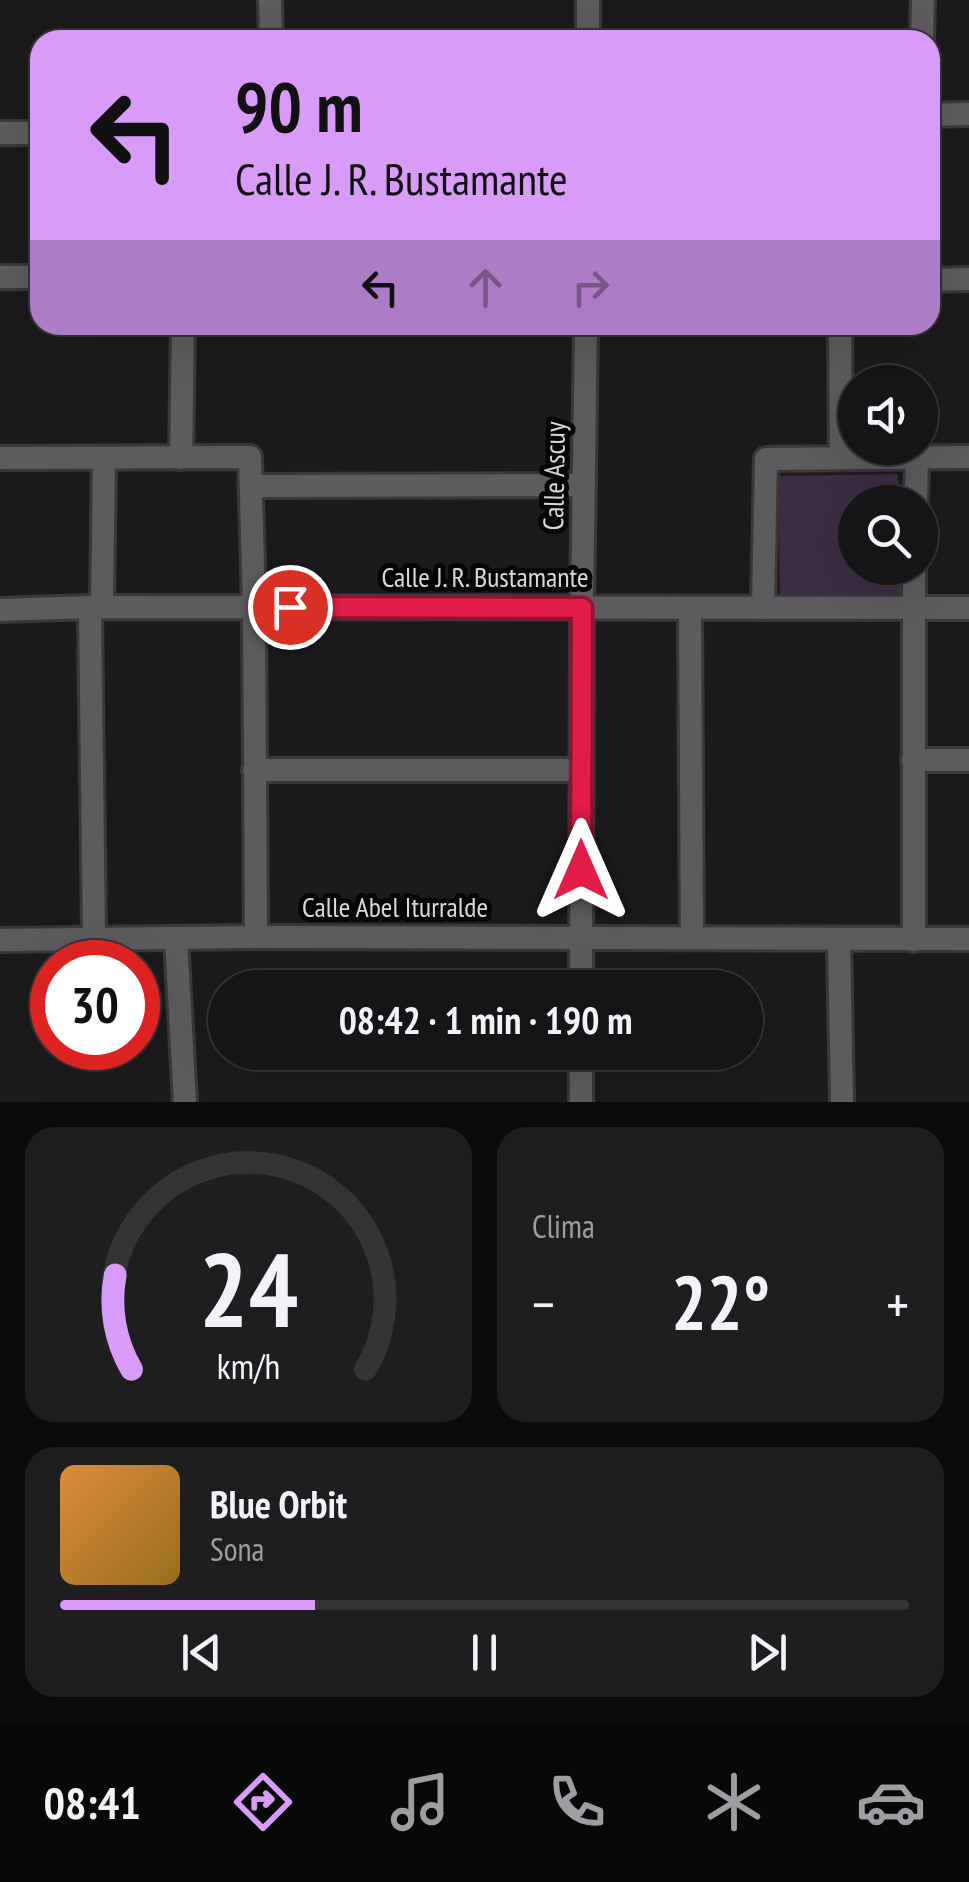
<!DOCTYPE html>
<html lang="es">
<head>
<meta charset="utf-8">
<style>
	:root { --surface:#151416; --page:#1e1d1f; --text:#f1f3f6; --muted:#9d9ea1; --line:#343335; --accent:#d89bf8 }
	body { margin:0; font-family:"PT Sans Narrow",sans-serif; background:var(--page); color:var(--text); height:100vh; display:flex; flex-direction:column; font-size:38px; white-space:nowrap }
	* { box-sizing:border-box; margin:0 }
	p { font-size:32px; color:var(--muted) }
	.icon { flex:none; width:55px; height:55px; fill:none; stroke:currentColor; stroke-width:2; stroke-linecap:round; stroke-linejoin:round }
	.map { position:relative; height:1102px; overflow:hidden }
	.details { display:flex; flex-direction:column; gap:25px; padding:25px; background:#0c0b0c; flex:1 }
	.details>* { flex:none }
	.guide { position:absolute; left:30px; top:30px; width:910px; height:305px; border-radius:30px; box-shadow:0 10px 40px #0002,0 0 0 2px var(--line); background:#d89bf8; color:#111; overflow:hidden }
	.tools { position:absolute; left:838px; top:365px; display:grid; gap:20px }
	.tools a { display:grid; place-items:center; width:100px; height:100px; border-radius:50%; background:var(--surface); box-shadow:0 10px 40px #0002,0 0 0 2px var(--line); font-size:50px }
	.speed { position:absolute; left:30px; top:940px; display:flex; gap:20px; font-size:50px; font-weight:700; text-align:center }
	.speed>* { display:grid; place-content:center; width:130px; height:130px; border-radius:50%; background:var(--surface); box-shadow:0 10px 40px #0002,0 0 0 2px var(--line); line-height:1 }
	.speed .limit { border:15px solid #d22; background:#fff; color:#111 }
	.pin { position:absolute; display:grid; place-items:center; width:85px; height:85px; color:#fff; margin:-42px; border:5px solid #fff; border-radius:50%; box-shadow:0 2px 10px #0007 }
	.me { position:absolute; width:110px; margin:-55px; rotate:0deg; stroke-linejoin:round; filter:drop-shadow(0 0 8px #0008) }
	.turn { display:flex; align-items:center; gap:35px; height:210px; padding:0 40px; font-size:45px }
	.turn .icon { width:130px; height:130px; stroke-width:2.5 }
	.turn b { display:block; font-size:70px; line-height:85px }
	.lanes { display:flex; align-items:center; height:95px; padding:0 40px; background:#0003; justify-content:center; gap:50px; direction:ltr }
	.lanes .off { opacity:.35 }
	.big { font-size:75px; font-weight:600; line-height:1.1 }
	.details .tile { flex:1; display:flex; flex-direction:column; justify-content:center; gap:15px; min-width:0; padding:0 35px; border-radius:30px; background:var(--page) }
	.details .dial { align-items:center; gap:0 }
	.dial svg { height:260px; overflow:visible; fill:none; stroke:var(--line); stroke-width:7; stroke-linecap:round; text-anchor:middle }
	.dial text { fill:var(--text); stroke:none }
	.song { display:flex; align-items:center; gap:30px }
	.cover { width:120px; height:120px; border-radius:15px; background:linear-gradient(135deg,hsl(30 70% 55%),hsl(40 70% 35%)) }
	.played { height:10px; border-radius:5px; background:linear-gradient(90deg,var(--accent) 30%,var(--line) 30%) }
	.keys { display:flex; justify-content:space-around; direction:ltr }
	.heat { display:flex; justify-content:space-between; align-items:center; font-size:55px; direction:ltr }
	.details .tiles { flex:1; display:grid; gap:25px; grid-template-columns:1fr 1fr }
	.tile:last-child { grid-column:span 2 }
	.trip { position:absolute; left:208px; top:970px; width:555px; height:100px; border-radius:50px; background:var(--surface); box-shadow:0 10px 40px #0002,0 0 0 2px var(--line); font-weight:600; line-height:100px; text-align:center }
	.tabs { display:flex; height:160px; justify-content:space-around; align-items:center; background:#080809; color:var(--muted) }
	.tabs .icon { width:70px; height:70px }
	.tabs .selected { color:var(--accent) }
	.tabs b { font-size:45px; color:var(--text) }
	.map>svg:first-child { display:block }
	.green { fill:#3c2d45 }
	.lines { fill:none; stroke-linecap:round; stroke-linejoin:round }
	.street-casing { stroke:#39383a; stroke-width:28 }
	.street { stroke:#5e5b5f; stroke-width:22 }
	.route-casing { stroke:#92132f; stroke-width:25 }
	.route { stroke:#e11d48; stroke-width:18 }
	.labels { text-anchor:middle; stroke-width:10; stroke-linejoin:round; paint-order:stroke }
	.street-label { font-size:28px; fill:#d9d8da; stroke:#060507 }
</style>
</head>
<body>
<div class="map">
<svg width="969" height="1102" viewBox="0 0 969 1102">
	<rect width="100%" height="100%" fill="#1c1a1d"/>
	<polygon class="green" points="898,474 899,502 855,502 855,568 900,568 900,595 780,596 778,476"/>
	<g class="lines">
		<defs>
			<g id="street">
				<polyline points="270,0 271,40"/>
				<polyline points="588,0 588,40"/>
				<polyline points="922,40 923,0"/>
				<polyline points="930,115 969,114"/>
				<polyline points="0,133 40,133"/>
				<polyline points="0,277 40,277"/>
				<polyline points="930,280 969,279"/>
				<polyline points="840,325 841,457"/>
				<polyline points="0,458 250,457 254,607 256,937"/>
				<polyline points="181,458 183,325"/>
				<polyline points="251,486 584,485"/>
				<polyline points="916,502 917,457"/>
				<polyline points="90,607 94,939"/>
				<polyline points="102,607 104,458"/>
				<polyline points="690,608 692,936"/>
				<polyline points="763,608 766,459 969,457"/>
				<polyline points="0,610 90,607 969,608"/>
				<polyline points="913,760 969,760"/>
				<polyline points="254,770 581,770"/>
				<polyline points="176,939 185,1102"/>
				<polyline points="0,940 256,937 969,939"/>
				<polyline points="839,940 842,1102"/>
				<polyline points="914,940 914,568"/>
				<polyline points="581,988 582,608 586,325"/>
				<polyline points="581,1102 581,1052"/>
			</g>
		</defs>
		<use href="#street" class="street-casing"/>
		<use href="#street" class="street"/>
	</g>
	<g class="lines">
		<defs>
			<polyline id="route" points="290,607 582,608 581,870"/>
		</defs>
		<use href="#route" class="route-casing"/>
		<use href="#route" class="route"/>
	</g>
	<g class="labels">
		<g class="street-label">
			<text transform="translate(554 476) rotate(-89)" y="10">Calle Ascuy</text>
			<text x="485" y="587">Calle J. R. Bustamante</text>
			<text x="395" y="917">Calle Abel Iturralde</text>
		</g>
	</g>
</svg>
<div class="tools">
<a><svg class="icon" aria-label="sound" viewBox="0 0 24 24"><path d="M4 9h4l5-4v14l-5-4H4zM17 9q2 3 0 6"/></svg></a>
<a><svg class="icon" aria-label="search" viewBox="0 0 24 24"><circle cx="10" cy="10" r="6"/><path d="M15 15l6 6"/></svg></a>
</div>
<div class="speed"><div class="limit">30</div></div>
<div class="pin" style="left:290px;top:607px;background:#d93025"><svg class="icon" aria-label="arrive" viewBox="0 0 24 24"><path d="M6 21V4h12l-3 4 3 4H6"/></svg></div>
<svg class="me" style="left:581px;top:870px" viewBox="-20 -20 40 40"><path d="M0-17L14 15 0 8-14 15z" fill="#e11d48" stroke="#fff" stroke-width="4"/></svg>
<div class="trip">08:42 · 1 min · 190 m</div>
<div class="guide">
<div class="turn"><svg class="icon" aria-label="left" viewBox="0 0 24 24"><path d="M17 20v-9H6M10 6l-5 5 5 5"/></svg><div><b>90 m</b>Calle J. R. Bustamante</div></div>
<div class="lanes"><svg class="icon" aria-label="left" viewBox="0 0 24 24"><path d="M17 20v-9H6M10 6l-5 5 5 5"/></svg><svg class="icon off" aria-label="ahead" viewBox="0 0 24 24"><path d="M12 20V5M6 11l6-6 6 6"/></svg><svg class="icon off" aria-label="right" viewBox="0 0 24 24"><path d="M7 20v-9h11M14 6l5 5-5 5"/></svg></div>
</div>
</div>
<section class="details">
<div class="tiles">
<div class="tile dial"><svg viewBox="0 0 100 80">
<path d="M14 69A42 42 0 1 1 86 69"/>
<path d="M14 69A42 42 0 0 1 9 40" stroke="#d89bf8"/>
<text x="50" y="56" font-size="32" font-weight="700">24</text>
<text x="50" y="72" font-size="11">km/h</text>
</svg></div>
<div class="tile"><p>Clima</p>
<div class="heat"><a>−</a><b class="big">22°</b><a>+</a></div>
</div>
<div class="tile">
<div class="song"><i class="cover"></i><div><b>Blue Orbit</b><p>Sona</p></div></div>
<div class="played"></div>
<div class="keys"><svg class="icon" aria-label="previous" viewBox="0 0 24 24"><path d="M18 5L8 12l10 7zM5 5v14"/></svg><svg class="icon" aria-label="pause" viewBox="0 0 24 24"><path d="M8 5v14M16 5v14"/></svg><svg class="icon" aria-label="next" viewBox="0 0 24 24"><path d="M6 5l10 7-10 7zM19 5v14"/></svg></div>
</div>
</div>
</section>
<nav class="tabs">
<b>08:41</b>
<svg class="icon selected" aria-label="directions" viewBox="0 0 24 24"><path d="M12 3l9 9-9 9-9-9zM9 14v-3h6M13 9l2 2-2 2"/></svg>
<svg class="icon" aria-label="music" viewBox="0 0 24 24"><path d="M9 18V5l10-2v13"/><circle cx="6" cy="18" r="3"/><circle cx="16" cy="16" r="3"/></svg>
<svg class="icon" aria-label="phone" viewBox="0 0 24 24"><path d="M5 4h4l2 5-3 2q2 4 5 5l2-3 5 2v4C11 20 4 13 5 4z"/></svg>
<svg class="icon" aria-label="climate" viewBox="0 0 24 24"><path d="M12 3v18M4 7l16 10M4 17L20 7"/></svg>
<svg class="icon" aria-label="car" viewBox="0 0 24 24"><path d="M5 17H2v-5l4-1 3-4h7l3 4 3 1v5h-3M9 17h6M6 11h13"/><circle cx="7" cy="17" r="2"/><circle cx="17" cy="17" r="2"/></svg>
</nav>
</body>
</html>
